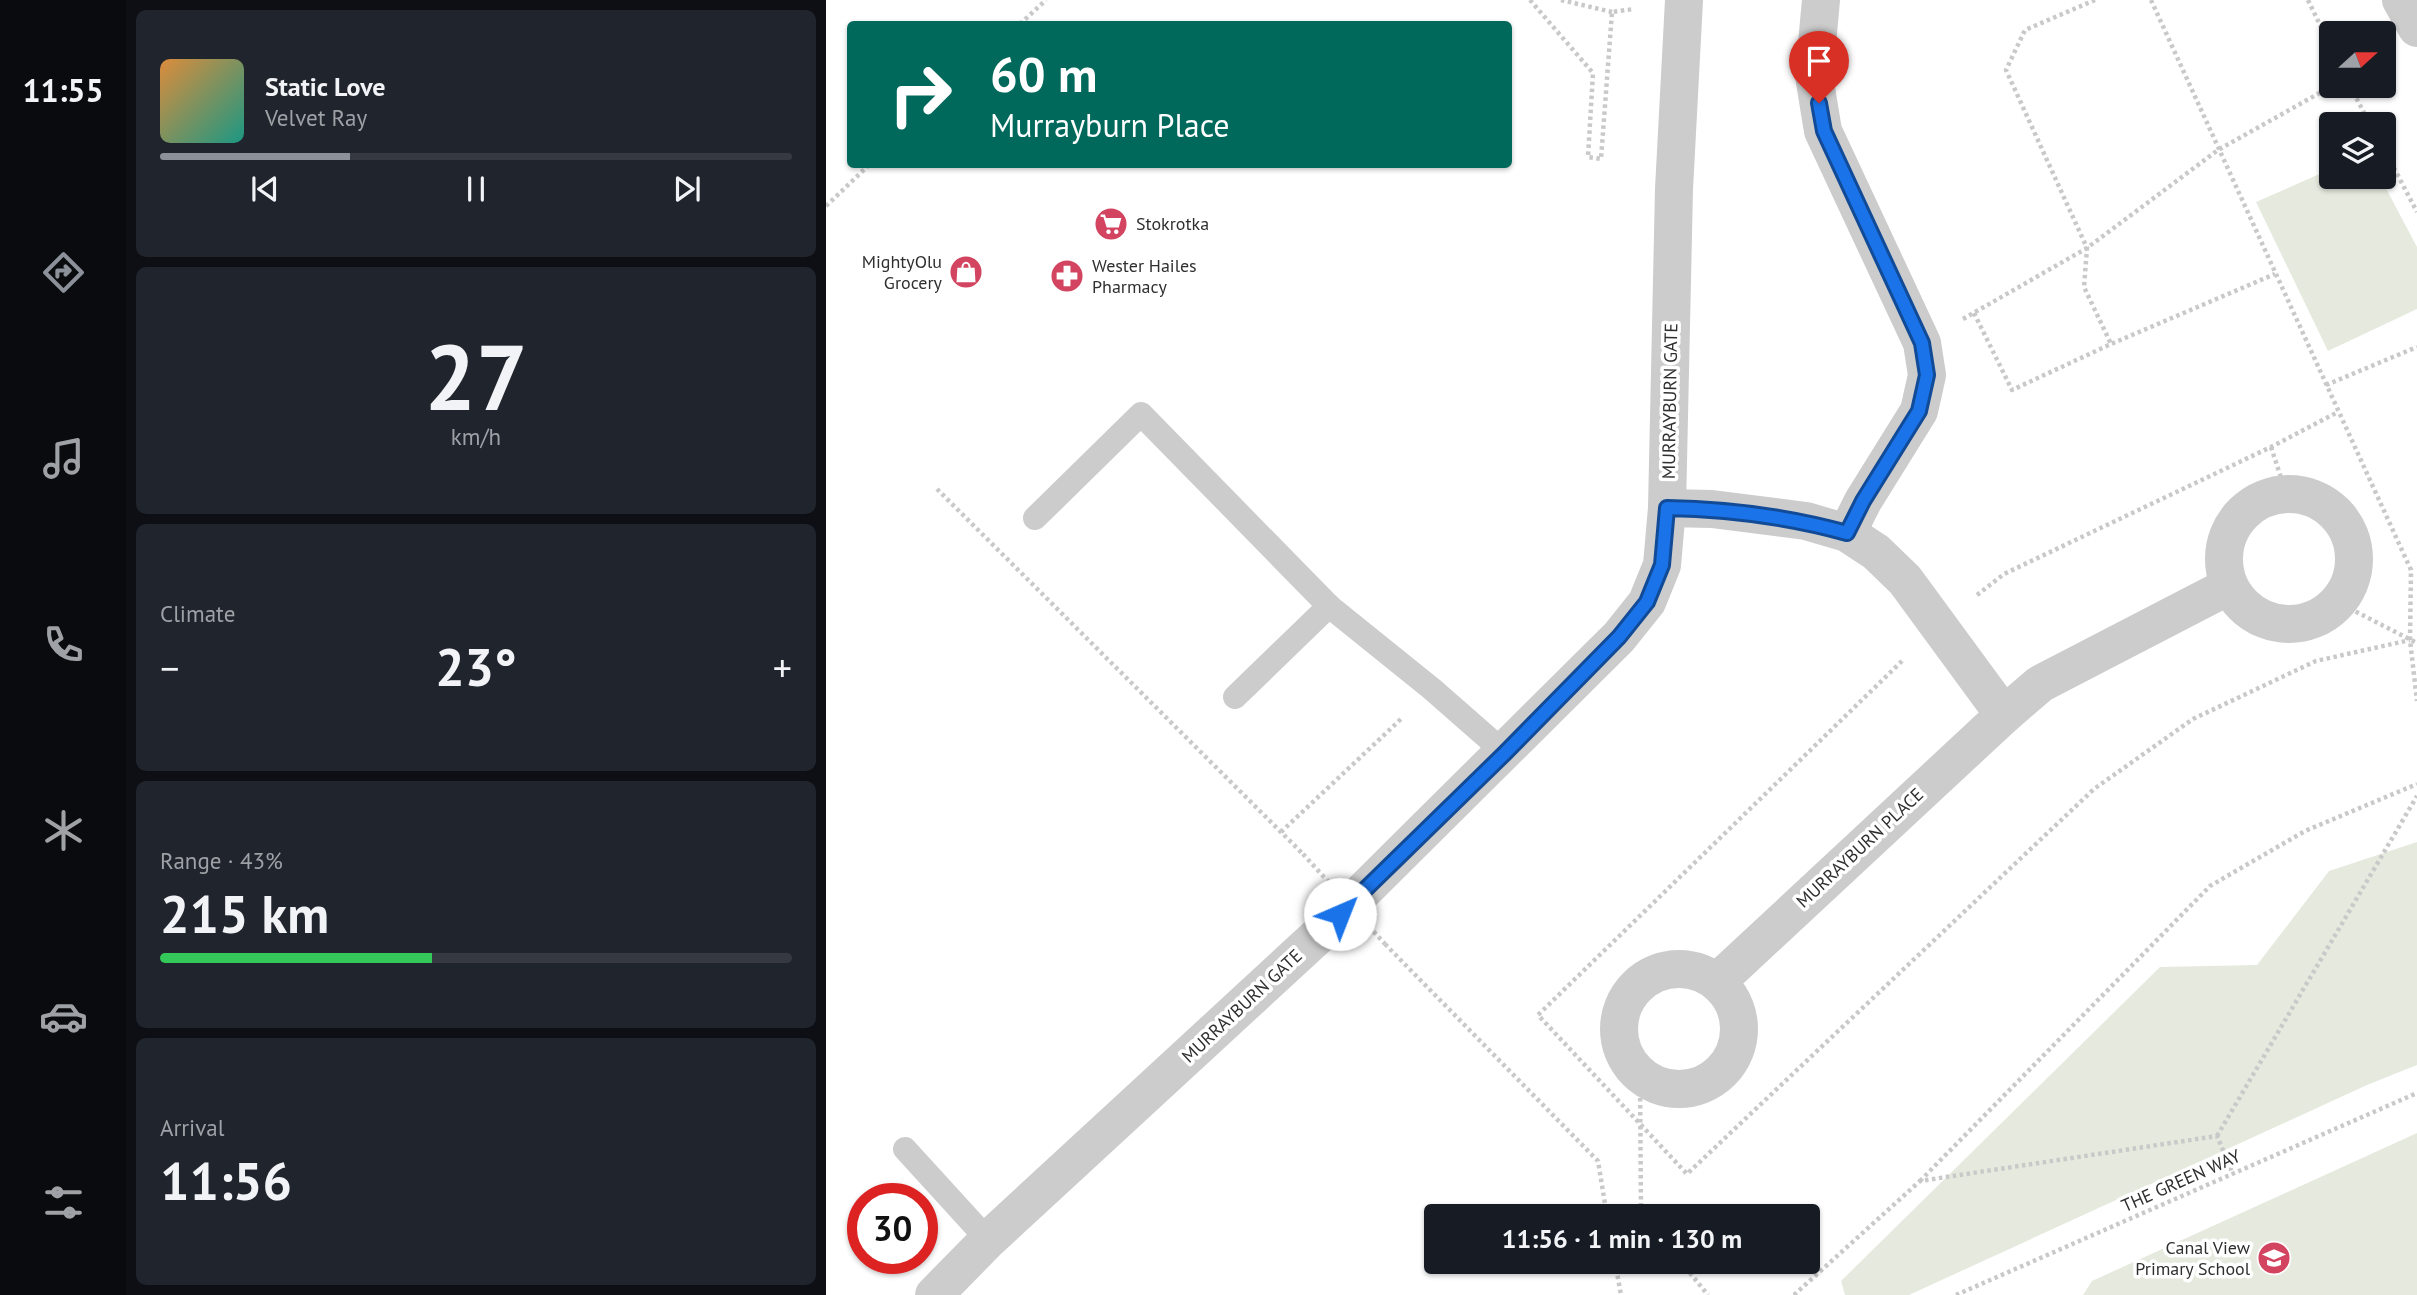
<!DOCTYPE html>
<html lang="en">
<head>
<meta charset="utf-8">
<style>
	:root { --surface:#171b24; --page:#20242c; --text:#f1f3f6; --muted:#9ea1a6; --line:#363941; --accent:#8c9099 }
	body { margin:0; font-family:"PT Sans",sans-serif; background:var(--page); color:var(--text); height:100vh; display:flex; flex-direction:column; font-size:26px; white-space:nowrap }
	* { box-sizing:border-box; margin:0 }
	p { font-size:23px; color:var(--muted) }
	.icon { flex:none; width:38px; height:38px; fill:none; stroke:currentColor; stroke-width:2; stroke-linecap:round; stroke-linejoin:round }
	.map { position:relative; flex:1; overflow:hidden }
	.panel { display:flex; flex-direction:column; gap:10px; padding:10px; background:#0d0f14; width:700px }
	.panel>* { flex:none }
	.hud { position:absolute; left:21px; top:21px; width:665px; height:147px; border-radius:7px; box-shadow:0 2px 5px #0004; background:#00695c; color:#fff; overflow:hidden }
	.needle { width:46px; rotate:69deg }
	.buttons { position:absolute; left:1493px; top:21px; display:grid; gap:14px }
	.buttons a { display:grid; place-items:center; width:77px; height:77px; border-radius:7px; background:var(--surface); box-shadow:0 2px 5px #0004; font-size:35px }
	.speed { position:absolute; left:21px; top:1183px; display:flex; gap:14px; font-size:35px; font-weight:700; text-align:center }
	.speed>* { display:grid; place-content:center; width:91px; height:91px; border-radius:50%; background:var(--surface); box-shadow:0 2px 5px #0004; line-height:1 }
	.speed .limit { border:10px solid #d22; background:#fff; color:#111 }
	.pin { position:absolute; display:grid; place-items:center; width:60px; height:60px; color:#fff; margin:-72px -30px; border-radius:50% 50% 50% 0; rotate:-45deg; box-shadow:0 0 7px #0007 }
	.pin .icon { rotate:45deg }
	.me { position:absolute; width:77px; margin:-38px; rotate:44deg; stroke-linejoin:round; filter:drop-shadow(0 0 5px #0008) }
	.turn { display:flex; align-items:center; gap:24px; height:147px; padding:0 28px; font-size:32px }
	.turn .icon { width:91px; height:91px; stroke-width:2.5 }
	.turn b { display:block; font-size:49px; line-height:60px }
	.big { font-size:52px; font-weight:600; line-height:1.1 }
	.panel .card { flex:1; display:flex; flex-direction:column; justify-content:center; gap:10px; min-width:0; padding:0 24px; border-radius:10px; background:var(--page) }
	.panel .dial { align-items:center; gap:0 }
	.dial b { font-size:91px; line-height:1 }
	.song { display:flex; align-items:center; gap:21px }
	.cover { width:84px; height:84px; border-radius:10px; background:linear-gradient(135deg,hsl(30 70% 55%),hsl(170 70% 35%)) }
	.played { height:7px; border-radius:4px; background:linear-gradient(90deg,var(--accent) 30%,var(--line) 30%) }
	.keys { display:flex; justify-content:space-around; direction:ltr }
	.heat { display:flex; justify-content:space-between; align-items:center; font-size:38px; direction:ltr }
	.charge { height:10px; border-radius:5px; background:linear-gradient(90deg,#34c759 43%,var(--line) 0) }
	.trip { position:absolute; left:598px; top:1204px; width:396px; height:70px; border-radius:7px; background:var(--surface); box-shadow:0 2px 5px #0004; font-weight:600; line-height:70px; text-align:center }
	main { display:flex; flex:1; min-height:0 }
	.menu { display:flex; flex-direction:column; width:126px; justify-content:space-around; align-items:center; background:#090b0e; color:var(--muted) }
	.menu .icon { width:49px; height:49px }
	.menu .current { color:var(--accent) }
	.menu b { font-size:32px; color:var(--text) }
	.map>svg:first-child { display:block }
	.green { fill:#e6eade }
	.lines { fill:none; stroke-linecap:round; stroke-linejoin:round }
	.path { stroke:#c9c9c9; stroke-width:4.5; stroke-dasharray:3.5 3.5; stroke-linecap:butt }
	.service { stroke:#ccc; stroke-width:24 }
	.minor { stroke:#ccc; stroke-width:38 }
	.path-bridge { stroke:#c9c9c9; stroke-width:4.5; stroke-dasharray:3.5 3.5; stroke-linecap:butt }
	.route-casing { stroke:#114b97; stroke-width:18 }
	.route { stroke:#1a73e8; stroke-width:12 }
	.labels { text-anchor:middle; stroke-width:7; stroke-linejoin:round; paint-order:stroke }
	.poi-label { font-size:18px; fill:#2f2f2f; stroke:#fff; text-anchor:start }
	.street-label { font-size:18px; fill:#2f2f2f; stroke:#fff }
</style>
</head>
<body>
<main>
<nav class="menu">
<b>11:55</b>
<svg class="icon current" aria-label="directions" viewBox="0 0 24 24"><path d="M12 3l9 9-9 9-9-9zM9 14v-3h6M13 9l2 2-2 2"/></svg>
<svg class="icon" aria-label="music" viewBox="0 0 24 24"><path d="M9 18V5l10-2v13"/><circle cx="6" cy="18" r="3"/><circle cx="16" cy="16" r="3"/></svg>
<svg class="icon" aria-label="phone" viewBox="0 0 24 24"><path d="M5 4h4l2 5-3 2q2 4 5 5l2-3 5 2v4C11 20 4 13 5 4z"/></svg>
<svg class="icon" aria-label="climate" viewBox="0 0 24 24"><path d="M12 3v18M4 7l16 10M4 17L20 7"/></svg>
<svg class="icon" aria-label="car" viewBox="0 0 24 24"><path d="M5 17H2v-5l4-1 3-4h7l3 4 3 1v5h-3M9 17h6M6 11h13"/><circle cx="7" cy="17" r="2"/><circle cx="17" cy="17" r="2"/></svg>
<svg class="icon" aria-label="filters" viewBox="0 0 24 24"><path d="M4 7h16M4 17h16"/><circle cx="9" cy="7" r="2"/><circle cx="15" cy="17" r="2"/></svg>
</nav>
<section class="panel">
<div class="card">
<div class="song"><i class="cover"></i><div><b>Static Love</b><p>Velvet Ray</p></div></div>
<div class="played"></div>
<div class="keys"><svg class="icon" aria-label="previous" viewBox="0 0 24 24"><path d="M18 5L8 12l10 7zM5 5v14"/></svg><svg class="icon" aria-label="pause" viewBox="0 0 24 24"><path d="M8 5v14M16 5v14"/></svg><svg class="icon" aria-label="next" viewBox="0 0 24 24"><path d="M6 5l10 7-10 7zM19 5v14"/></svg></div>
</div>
<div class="card dial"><b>27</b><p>km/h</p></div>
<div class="card"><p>Climate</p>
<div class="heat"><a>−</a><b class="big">23°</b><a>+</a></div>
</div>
<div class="card"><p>Range · 43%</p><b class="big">215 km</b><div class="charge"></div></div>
<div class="card"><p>Arrival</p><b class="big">11:56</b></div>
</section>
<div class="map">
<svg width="1591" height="1295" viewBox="0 0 1591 1295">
	<rect width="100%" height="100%" fill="#fff"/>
	<g class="green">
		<polygon points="1505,169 1505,177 1554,177 1591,247 1591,309 1502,351 1430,202"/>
		<polygon points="1591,842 1591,1065 1541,1085 1083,1295 1019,1295 1015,1281 1334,967 1431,965 1503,871"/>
		<polygon points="1591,1133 1591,1295 1257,1295 1266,1281"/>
	</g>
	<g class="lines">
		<g class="path">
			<polyline points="704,0 767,73 762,157 775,159 786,12 808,9"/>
			<polyline points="735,0 786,12"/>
			<polyline points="1269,0 1199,30 1180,70 1261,248 1258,287 1285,344"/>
			<polyline points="1325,0 1585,570 1584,640 1591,701"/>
			<polyline points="1482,0 1505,48"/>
			<polyline points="194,24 220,0"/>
			<polyline points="1524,86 1544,124"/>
			<polyline points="1558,149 1591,212"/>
			<polyline points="0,206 44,164"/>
			<polyline points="1148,313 1186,390 1285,344 1449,274"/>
			<polyline points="1137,319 1261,248 1392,150 1506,86"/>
			<polyline points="1500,385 1591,347"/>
			<polyline points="1445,447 1460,493"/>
			<polyline points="111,489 477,854"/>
			<polyline points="1151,595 1178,574 1445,447 1512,412"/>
			<polyline points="1511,602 1591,643"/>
			<polyline points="1076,661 712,1015 861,1174 1268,789 1367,719 1490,661 1584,640"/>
			<polyline points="455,832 575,719"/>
			<polyline points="559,944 772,1161 781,1216"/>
			<polyline points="814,1077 815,1212 819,1216"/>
			<polyline points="1391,1136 1591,796"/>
			<polyline points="1094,1181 1384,886 1479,831 1591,784"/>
			<polyline points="789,1262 795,1295"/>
			<polyline points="855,1262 882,1295"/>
			<polyline points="968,1295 1094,1181 1391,1136 1407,1174"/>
			<polyline points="1130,1295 1591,1093"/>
		</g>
		<g class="service">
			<polyline points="209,518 315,414 503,606 606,689 679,753"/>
			<polyline points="409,697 503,606"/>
			<polyline points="79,1149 162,1240"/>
		</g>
		<g class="minor">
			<polyline points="995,0 988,76 997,131 1096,343 1101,375 1093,411 1037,501 1021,533"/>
			<polyline points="1575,0 1591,28"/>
			<circle cx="1463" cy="559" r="65"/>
			<polyline points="841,508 886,509 980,521 1021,533 1050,552 1079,580 1178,715 891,982"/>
			<polyline points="1178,715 1214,684 1403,586"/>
			<circle cx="853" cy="1029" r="60"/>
			<polyline points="108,1295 162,1240 496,932 793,637 821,602 836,565 841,508 848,189 858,0"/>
		</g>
		<polyline class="path-bridge" points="477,854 559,944"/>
	</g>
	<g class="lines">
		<defs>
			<path id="route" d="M514 914 679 753 793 637 821 602 836 565 841 508C902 509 963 517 1021 533L1037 501 1093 411 1101 375 1096 343 998 131 993 103"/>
		</defs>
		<use href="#route" class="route-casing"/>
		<use href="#route" class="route"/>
	</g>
	<defs>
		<symbol id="supermarket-disc" viewBox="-11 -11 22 22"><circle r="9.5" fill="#d2445f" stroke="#fff"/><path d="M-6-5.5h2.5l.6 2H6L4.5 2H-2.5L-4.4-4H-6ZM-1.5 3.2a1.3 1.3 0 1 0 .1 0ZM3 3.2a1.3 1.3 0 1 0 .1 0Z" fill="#fff"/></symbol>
		<symbol id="shop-disc" viewBox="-11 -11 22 22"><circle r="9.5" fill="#d2445f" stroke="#fff"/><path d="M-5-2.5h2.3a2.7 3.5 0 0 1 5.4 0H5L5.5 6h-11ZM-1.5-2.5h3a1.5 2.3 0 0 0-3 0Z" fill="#fff"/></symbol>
		<symbol id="pharmacy-disc" viewBox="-11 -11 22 22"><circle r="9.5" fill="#d2445f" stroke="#fff"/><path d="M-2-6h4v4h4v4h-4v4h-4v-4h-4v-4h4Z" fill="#fff"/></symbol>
		<symbol id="school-disc" viewBox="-11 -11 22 22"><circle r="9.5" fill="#d2445f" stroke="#fff"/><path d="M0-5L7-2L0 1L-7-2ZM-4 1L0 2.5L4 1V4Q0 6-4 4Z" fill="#fff"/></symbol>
	</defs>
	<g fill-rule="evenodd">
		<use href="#supermarket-disc" x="266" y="205" width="38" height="38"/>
		<use href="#shop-disc" x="121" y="253" width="38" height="38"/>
		<use href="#pharmacy-disc" x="222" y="257" width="38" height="38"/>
		<use href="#school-disc" x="1429" y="1239" width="38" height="38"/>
	</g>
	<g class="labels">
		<g class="poi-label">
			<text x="310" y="230">Stokrotka</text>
			<text x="116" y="268" text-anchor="end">MightyOlu<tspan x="116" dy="21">Grocery</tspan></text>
			<text x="266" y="272">Wester Hailes<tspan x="266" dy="21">Pharmacy</tspan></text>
			<text x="1424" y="1254" text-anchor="end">Canal View<tspan x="1424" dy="21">Primary School</tspan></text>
		</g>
		<g class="street-label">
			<text transform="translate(844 401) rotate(-89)" y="6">MURRAYBURN GATE</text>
			<text transform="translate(1034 848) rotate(-43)" y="6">MURRAYBURN PLACE</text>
			<text transform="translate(416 1006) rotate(-43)" y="6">MURRAYBURN GATE</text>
			<text transform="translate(1355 1181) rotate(-24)" y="6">THE GREEN WAY</text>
		</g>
	</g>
</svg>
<div class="buttons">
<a><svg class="needle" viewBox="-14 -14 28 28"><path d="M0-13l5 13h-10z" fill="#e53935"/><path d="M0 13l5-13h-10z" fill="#9ea1a6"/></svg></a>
<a><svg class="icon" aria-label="layers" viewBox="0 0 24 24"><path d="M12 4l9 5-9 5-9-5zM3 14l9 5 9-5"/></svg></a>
</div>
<div class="speed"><div class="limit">30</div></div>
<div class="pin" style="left:993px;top:103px;background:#d93025"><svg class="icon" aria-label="arrive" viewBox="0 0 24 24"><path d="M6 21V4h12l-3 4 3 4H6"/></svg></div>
<svg class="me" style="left:514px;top:914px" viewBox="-20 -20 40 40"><circle r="19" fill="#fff"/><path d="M0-13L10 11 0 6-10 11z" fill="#1a73e8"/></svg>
<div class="trip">11:56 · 1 min · 130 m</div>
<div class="hud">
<div class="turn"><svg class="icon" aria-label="right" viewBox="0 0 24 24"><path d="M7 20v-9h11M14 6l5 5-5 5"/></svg><div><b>60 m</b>Murrayburn Place</div></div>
</div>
</div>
</main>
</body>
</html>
